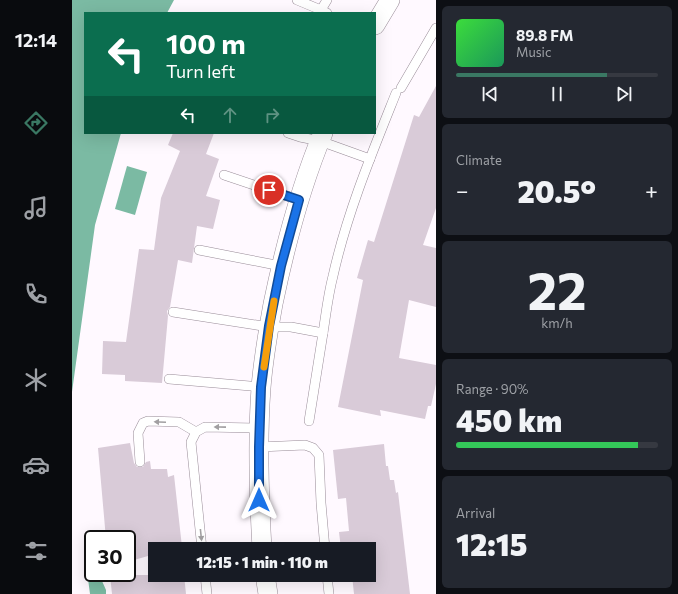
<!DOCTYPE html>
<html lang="en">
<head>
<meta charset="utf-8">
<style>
	:root { --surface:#171b24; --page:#242831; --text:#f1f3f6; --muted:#9ea1a6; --line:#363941; --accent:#3a7863 }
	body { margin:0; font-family:Commissioner,sans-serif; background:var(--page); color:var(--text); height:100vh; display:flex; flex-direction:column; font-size:15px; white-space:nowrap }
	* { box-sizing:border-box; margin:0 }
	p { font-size:13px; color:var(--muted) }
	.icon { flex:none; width:22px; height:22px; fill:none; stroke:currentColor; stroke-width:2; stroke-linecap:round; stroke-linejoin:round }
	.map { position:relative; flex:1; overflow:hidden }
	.drawer { display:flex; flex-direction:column; gap:6px; padding:6px; background:#0d0f14; width:242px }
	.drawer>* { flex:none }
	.hud { position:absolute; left:12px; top:12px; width:292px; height:122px; border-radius:0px; box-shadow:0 4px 16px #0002; background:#0b6e4f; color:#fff; overflow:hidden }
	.speed { position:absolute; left:12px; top:530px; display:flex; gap:8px; font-size:20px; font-weight:700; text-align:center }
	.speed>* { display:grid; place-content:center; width:52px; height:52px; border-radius:50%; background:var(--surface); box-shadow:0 4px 16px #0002; line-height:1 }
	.speed .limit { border:2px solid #111; border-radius:6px; background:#fff; color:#111 }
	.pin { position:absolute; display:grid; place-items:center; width:34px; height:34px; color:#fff; margin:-17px; border:2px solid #fff; border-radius:50%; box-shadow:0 1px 4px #0007 }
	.me { position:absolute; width:44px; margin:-22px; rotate:0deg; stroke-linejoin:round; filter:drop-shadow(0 0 3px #0008) }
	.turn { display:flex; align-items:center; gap:14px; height:84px; padding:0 16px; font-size:18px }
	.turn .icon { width:52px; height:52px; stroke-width:2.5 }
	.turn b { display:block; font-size:28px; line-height:34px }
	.lanes { display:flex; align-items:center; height:38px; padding:0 16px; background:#0003; justify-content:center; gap:20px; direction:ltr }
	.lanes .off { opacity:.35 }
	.big { font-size:30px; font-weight:800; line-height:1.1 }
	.drawer .card { flex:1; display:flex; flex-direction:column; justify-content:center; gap:6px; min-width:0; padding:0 14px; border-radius:6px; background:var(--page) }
	.drawer .dial { align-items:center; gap:0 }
	.dial b { font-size:52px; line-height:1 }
	.song { display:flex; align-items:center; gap:12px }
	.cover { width:48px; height:48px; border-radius:6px; background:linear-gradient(135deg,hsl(120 70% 55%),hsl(150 70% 35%)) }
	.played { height:4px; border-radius:2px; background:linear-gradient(90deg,var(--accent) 75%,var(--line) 75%) }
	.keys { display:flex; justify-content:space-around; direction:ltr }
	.heat { display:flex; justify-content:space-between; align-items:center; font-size:22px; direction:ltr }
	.charge { height:6px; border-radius:3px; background:linear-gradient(90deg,#34c759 90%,var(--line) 0) }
	.trip { position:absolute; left:76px; top:542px; width:228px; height:40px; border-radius:0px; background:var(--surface); box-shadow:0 4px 16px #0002; font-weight:800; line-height:40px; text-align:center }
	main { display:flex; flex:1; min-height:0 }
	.tabs { display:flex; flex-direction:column; width:72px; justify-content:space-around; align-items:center; background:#090b0e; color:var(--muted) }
	.tabs .icon { width:28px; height:28px }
	.tabs .selected { color:var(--accent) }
	.tabs b { font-size:18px; color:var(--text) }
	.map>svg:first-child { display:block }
	.water { fill:#7bbaa3 }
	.building { fill:#d9cbd8 }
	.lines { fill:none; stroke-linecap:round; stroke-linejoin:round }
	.service-casing { stroke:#998c98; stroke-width:10 }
	.minor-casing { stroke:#998c98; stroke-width:20 }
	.service { stroke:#fff; stroke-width:9 }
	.minor { stroke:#fff; stroke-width:19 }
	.oneway { fill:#a19fa1 }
	.route-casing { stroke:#114b97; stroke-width:10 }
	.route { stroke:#1a73e8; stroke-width:7 }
	.slow { stroke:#f59e0b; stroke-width:7 }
</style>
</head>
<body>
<main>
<nav class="tabs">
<b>12:14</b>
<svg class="icon selected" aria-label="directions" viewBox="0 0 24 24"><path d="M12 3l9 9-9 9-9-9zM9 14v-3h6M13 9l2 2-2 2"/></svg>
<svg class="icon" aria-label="music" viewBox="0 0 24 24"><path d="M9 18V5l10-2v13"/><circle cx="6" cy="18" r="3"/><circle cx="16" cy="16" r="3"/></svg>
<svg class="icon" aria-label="phone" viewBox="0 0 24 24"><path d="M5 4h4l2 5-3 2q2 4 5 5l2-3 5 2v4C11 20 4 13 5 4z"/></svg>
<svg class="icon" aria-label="climate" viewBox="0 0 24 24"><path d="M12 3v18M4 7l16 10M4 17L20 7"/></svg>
<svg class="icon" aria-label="car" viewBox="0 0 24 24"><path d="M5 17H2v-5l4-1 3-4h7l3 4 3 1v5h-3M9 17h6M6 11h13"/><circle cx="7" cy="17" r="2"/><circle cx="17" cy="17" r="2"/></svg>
<svg class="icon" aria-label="filters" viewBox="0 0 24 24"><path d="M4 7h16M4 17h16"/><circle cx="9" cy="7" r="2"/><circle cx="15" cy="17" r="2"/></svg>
</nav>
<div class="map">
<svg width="364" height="594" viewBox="0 0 364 594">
	<rect width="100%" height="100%" fill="#fff9ff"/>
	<g class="water">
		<polygon points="0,0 102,0 95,13 13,13 13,133 49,133 23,225 0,392"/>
		<polygon points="55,166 75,172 63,215 43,209"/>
		<polygon points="21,564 21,573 32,573 30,581 34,590 34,594 18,594 15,571 17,571 17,569"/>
	</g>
	<g class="building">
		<polygon points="364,86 364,208 351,245 364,248 364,307 337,300 327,358 364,365 364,384 359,406 356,406 353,419 308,410 309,416 266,407 291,280 285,278 296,240 302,242 342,115 347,117"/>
		<polygon points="101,133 142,133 134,154 147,159 134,196 148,200 141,229 125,226 120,263 106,260 98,307 95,311 96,316 90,383 53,381 53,375 30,374 31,341 54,342 67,249 82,250 89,198 108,151 96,145"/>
		<polygon points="58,443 62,463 65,467 71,467 74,462 78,461 79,469 95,469 96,477 102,475 110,547 103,549 83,549 83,554 55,562 55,539 34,539 26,448"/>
		<polygon points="312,444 314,466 316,466 318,480 322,480 324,493 326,492 338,594 282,594 280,575 297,575 297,549 269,549 267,532 277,531 274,498 266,499 261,450"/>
		<polygon points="38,575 112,575 114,594 40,594"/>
	</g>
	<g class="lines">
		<defs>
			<g id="service">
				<polyline points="225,0 249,10"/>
				<polyline points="255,13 249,10 255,0"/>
				<polyline points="329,88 364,28"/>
				<polyline points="216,133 228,137 248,141 298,159"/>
				<polyline points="152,175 227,200"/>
				<polyline points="127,250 209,266"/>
				<polyline points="101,312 197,327 219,327 251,333 237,421"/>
				<path d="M251 333C254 314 256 295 261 276 275 213 300 153 324 93"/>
				<polyline points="97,379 189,387"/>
				<polyline points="187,447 233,445 241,448 247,455 249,503 253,549"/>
				<polyline points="68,462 66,433 71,423 76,421 107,422 124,432"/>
				<polyline points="130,549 119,442 124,432 133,427 187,428"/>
				<polyline points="133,575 135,594"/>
				<polyline points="255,575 257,594"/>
			</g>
			<g id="minor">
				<polyline points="303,25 318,0"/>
				<path d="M190 549C187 496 185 442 189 388 191 360 196 332 201 304 213 246 228 188 251 133"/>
				<polyline points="193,575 196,594"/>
			</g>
		</defs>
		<use href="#service" class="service-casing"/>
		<use href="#minor" class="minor-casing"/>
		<use href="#service" class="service"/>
		<use href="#minor" class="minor"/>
	</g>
	<defs><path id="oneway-solid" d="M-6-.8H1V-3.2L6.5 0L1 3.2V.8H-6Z"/></defs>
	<g class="oneway">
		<use href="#oneway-solid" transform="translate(88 422) rotate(-178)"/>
		<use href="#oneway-solid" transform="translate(148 427) rotate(-179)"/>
		<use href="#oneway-solid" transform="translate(129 535) rotate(84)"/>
	</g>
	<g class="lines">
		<defs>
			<polyline id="route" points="187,500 187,447 189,387 197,326 209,266 227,200 197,190"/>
		</defs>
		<use href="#route" class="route-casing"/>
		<use href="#route" class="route"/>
		<polyline class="slow" points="192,367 202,301"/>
	</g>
</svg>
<div class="speed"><div class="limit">30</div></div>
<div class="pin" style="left:197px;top:190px;background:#d93025"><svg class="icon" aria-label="arrive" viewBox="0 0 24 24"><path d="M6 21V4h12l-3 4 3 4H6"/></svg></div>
<svg class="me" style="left:187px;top:500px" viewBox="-20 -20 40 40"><path d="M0-17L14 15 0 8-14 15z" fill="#1a73e8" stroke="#fff" stroke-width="4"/></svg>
<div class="trip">12:15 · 1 min · 110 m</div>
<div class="hud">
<div class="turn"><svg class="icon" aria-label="left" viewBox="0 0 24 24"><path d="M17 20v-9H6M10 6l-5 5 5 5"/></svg><div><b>100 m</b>Turn left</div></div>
<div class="lanes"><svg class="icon" aria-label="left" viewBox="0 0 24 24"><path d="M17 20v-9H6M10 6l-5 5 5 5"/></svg><svg class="icon off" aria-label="ahead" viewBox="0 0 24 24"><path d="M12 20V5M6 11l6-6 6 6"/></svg><svg class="icon off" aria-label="right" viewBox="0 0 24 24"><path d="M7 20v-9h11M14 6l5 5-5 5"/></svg></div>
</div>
</div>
<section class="drawer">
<div class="card">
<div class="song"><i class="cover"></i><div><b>89.8 FM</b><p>Music</p></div></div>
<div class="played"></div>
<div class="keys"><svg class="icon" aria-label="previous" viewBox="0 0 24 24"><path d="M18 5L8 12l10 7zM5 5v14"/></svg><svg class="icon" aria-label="pause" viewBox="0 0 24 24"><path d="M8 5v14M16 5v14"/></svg><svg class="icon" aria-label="next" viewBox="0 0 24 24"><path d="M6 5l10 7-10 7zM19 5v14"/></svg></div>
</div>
<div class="card"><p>Climate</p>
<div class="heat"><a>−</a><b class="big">20.5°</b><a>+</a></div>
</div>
<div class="card dial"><b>22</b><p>km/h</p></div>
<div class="card"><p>Range · 90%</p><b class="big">450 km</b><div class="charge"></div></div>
<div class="card"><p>Arrival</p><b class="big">12:15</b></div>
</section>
</main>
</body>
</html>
